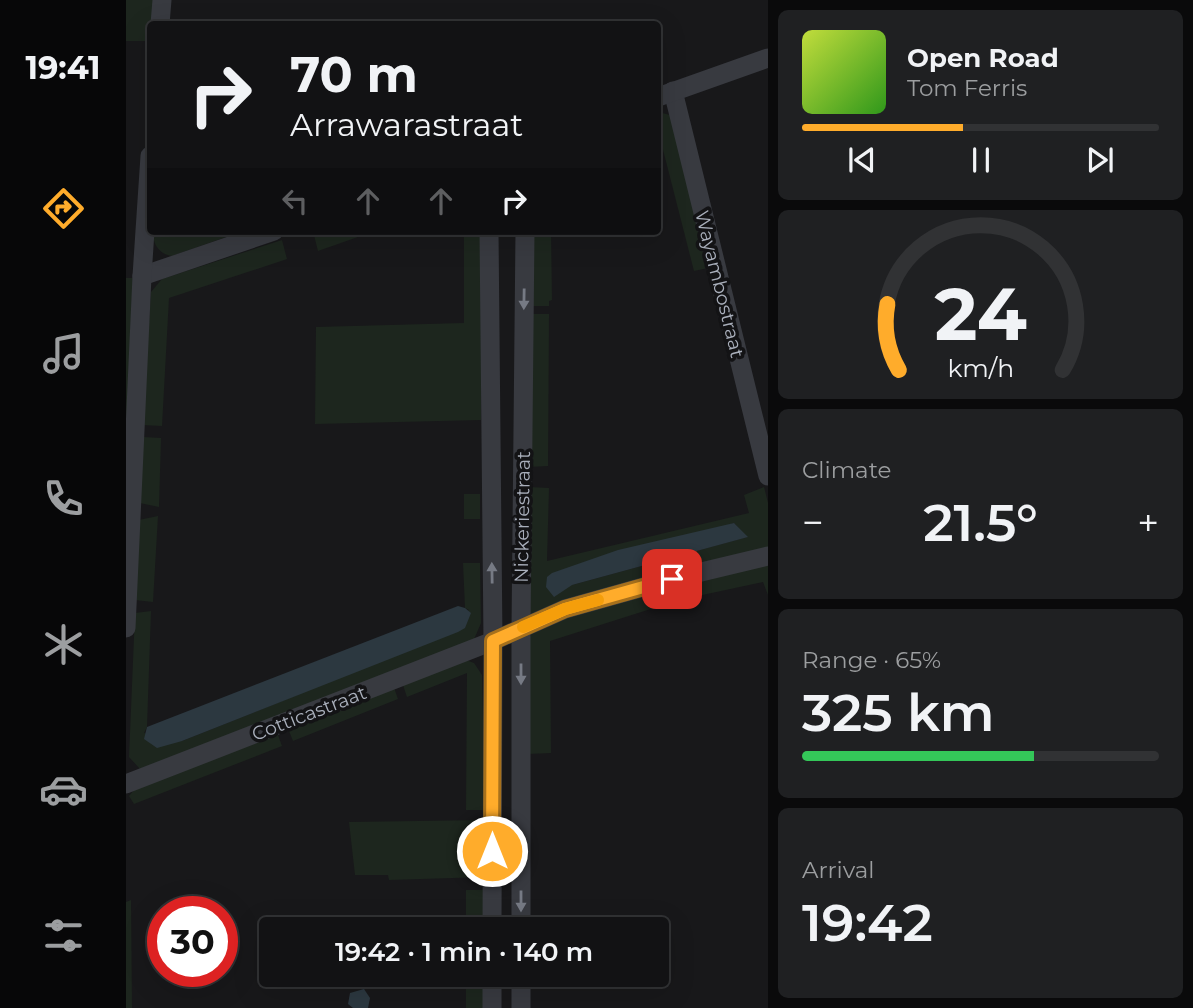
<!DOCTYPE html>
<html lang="en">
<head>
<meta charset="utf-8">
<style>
	:root { --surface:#121214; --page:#1f2022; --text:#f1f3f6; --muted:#9c9ea0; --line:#313234; --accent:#ffac2b }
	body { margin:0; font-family:Montserrat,sans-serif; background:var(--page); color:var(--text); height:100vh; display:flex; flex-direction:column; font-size:26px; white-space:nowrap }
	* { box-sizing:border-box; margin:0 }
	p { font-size:23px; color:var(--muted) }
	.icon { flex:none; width:38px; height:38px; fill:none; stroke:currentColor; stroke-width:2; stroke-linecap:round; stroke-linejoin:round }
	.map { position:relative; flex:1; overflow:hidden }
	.details { display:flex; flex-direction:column; gap:10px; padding:10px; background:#0a0a0b; width:425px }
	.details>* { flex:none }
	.banner { position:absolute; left:21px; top:21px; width:514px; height:214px; border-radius:7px; box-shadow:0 7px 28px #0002,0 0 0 2px var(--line); background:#121214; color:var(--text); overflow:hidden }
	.speed { position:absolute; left:21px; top:896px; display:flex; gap:14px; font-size:35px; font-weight:700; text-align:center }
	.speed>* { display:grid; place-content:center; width:91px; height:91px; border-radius:50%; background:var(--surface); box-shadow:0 7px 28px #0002,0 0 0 2px var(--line); line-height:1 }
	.speed .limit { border:10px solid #d22; background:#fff; color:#111 }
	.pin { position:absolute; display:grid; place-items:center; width:60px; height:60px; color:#fff; margin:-30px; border-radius:14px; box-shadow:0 4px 10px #0006 }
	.me { position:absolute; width:77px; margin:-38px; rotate:0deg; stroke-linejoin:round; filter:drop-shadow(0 0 5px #0008) }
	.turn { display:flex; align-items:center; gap:24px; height:147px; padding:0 28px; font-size:32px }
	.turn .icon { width:91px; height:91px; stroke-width:2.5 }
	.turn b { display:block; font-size:49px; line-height:60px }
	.lanes { display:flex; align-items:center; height:66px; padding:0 28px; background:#0003; justify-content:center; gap:35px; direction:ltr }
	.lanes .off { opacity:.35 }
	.big { font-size:52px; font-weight:600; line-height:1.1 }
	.details .widget { flex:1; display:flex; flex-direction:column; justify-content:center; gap:10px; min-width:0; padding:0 24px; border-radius:10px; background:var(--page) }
	.details .dial { align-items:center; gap:0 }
	.dial svg { height:182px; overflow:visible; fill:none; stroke:var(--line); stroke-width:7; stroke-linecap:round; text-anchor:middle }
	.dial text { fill:var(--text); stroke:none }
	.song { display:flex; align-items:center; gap:21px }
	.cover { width:84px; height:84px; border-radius:10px; background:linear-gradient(135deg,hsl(70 70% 55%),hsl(110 70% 35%)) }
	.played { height:7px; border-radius:4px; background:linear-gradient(90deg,var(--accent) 45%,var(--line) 45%) }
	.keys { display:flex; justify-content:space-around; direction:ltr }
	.heat { display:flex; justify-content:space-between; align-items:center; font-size:38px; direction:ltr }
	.charge { height:10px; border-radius:5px; background:linear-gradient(90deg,#34c759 65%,var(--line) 0) }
	.trip { position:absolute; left:133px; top:917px; width:410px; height:70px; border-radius:7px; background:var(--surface); box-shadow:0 7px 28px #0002,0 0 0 2px var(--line); font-weight:600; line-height:70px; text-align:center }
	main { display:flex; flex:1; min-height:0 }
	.tabs { display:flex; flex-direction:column; width:126px; justify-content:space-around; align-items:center; background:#070708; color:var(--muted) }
	.tabs .icon { width:49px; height:49px }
	.tabs .current { color:var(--accent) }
	.tabs b { font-size:32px; color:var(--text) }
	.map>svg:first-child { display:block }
	.green { fill:#1d261e; fill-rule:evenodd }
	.water { fill:#2c3840 }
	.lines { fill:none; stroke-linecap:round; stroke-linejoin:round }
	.minor { stroke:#383a40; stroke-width:19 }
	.oneway { fill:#767a84 }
	.route-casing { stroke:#a6701c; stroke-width:18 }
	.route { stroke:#ffac2b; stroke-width:12 }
	.slow { stroke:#f59e0b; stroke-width:12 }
	.labels { text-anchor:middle; stroke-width:7; stroke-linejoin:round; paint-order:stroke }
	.street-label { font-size:19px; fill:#a9afbb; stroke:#131315 }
</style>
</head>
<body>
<main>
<nav class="tabs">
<b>19:41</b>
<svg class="icon current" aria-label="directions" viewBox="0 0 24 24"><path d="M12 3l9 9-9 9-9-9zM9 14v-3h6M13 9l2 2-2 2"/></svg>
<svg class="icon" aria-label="music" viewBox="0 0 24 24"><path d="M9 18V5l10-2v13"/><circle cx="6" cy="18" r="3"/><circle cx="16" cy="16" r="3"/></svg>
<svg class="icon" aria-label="phone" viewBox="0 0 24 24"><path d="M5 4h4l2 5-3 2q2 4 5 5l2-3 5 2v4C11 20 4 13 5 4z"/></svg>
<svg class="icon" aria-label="climate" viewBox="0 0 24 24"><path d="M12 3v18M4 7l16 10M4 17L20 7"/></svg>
<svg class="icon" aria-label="car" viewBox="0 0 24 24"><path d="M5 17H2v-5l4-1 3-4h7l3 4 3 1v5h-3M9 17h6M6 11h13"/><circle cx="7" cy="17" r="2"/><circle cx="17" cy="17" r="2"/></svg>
<svg class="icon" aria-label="filters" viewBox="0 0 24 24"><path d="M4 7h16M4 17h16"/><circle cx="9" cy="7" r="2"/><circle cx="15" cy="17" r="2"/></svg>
</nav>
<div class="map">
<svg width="642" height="1008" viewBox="0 0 642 1008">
	<rect width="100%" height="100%" fill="#18181a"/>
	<g class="green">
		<polygon points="0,0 29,0 27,24 24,24 24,41 0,41"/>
		<polygon points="532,112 544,115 582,268 568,271 532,130"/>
		<path d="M29 231H117L46 256C34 255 24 242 29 231Z"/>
		<polygon points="187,231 249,231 192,251"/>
		<polygon points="338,231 356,231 355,420 189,424 190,327 338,323"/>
		<polygon points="405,231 425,231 426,300 423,301 423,306 406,306"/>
		<polygon points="156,240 161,259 43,298 36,426 16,425 25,292 36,279"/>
		<polygon points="0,278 7,278 0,434"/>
		<polygon points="403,314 423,314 422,466 402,467"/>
		<polygon points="17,437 35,438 33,507 14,503"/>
		<path d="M403 487 423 488 421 561 623 513 618 495 638 487 642 503V550L406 615 403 612ZM608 523 621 537 446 585Z"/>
		<rect x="338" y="494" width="16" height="25"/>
		<polygon points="32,516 27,602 9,600 13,520"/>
		<polygon points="337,563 354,563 355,623 346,644 14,769 3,757 9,613 25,611 21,727 18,733 56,741 171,695 343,610 339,608"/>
		<polygon points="642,563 642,595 637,582 553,600 424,641 425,753 402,754 402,640 412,623"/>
		<polygon points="340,660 348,663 356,675 359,810 340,810 341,673 281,697 276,682"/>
		<polygon points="267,685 272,699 167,741 161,726"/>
		<polygon points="147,733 152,735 156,746 8,804 3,796 13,784"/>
		<polygon points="359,820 359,877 263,880 262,875 229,875 223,822"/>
		<rect x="340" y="890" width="18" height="39"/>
		<polygon points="5,900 6,1008 0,1008 0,902"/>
		<rect x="340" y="975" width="17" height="33"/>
	</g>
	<g class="water">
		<polygon points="608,523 622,537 446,585 428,597 420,587 421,577 426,573 492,550"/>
		<polygon points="332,606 339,608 345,613 339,628 332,632 56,741 31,748 18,739 21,727"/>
		<polygon points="238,989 244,998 242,1008 227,1008 222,1004 224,993"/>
	</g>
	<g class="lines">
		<g class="minor">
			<polyline points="34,24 36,0"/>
			<polyline points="547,91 642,476"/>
			<polyline points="532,97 642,58"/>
			<polyline points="363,231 367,641 366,929"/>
			<polyline points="16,276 148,231"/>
			<polyline points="0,628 16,276 24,156"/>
			<polyline points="0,784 367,641 439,609 546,579 642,556"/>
			<polyline points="395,929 395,628 399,231"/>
			<polyline points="395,975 395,1008"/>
			<polyline points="366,1008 366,975"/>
		</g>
	</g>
	<defs><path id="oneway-solid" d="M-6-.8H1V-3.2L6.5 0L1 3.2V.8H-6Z" transform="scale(1.75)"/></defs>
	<g class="oneway">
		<use href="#oneway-solid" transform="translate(398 299) rotate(91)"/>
		<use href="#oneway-solid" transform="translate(366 573) rotate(-91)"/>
		<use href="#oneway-solid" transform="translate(395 674) rotate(90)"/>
		<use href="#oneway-solid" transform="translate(395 901) rotate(90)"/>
	</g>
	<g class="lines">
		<defs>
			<polyline id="route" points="366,851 367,641 439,609 546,579"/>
		</defs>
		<use href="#route" class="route-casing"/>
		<use href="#route" class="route"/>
		<polyline class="slow" points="397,627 439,609 472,600"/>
	</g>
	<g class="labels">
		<g class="street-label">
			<text transform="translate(594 284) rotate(76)" y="7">Wayambostraat</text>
			<text transform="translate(396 517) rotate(-89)" y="7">Nickeriestraat</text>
			<text transform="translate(183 713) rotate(-21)" y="7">Cotticastraat</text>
		</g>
	</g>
</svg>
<div class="speed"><div class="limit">30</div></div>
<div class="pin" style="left:546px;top:579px;background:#d93025"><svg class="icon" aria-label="arrive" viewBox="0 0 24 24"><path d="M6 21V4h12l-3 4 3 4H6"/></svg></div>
<svg class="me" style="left:366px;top:851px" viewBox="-20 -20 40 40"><circle r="17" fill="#ffac2b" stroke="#fff" stroke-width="3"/><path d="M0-11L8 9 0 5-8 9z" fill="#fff"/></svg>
<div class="trip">19:42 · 1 min · 140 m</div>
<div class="banner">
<div class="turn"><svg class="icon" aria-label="right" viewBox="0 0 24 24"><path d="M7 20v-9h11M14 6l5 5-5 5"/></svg><div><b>70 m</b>Arrawarastraat</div></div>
<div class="lanes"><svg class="icon off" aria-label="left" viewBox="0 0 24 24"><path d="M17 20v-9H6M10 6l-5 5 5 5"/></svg><svg class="icon off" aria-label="ahead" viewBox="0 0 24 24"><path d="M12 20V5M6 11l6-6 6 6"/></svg><svg class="icon off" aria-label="ahead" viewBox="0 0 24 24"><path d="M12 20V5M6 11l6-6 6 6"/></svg><svg class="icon" aria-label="right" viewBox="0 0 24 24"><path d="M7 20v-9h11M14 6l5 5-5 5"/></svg></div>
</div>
</div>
<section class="details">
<div class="widget">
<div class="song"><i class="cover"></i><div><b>Open Road</b><p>Tom Ferris</p></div></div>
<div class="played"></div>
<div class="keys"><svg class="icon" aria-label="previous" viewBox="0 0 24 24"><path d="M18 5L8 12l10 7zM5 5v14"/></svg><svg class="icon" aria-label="pause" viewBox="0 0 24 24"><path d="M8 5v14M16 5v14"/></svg><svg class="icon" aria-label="next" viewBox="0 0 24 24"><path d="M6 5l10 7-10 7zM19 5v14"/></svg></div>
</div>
<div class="widget dial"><svg viewBox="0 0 100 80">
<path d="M14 69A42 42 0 1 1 86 69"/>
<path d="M14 69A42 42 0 0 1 9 40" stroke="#ffac2b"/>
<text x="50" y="56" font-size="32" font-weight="700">24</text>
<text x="50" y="72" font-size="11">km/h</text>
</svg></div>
<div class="widget"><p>Climate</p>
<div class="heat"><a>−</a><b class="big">21.5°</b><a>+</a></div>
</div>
<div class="widget"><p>Range · 65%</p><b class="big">325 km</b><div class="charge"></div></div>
<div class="widget"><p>Arrival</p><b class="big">19:42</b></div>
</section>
</main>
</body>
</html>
